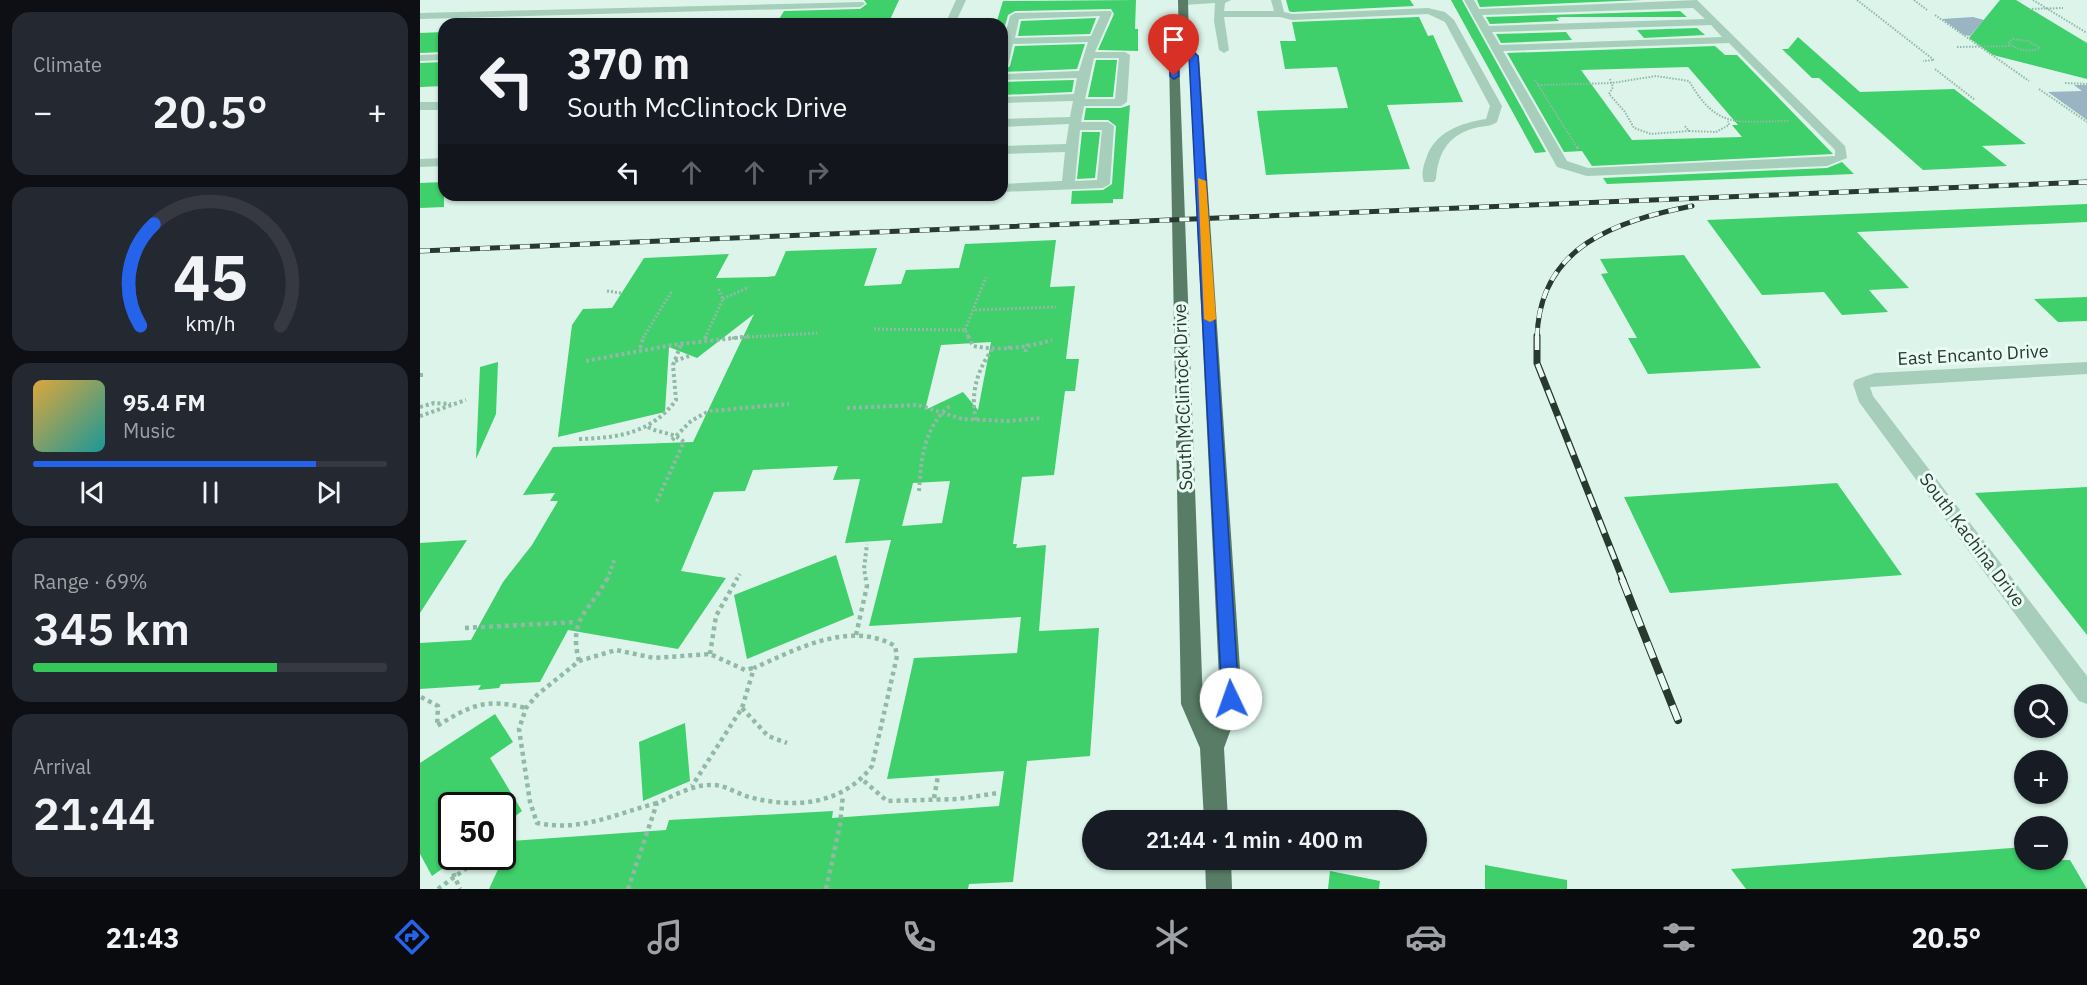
<!DOCTYPE html>
<html lang="en">
<head>
<meta charset="utf-8">
<style>
	:root { --surface:#171b24; --page:#242831; --text:#f1f3f6; --muted:#9ea1a6; --line:#363941; --accent:#2563eb }
	body { margin:0; font-family:"IBM Plex Sans",sans-serif; background:var(--page); color:var(--text); height:100vh; display:flex; flex-direction:column; font-size:22px; white-space:nowrap }
	* { box-sizing:border-box; margin:0 }
	p { font-size:20px; color:var(--muted) }
	.icon { flex:none; width:33px; height:33px; fill:none; stroke:currentColor; stroke-width:2; stroke-linecap:round; stroke-linejoin:round }
	.map { position:relative; flex:1; overflow:hidden }
	.panel { display:flex; flex-direction:column; gap:12px; padding:12px; background:#0d0f14; width:420px }
	.panel>* { flex:none }
	.top-card { position:absolute; left:18px; top:18px; width:570px; height:183px; border-radius:18px; box-shadow:0 2px 4px #0004; background:#171b24; color:var(--text); overflow:hidden }
	.tools { position:absolute; left:1594px; top:684px; display:grid; gap:12px }
	.tools a { display:grid; place-items:center; width:54px; height:54px; border-radius:50%; background:var(--surface); box-shadow:0 2px 4px #0004; font-size:30px }
	.speed { position:absolute; left:18px; top:792px; display:flex; gap:12px; font-size:30px; font-weight:700; text-align:center }
	.speed>* { display:grid; place-content:center; width:78px; height:78px; border-radius:50%; background:var(--surface); box-shadow:0 2px 4px #0004; line-height:1 }
	.speed .limit { border:3px solid #111; border-radius:9px; background:#fff; color:#111 }
	.pin { position:absolute; display:grid; place-items:center; width:51px; height:51px; color:#fff; margin:-62px -26px; border-radius:50% 50% 50% 0; rotate:-45deg; box-shadow:0 0 6px #0007 }
	.pin .icon { rotate:45deg }
	.me { position:absolute; width:66px; margin:-33px; rotate:357deg; stroke-linejoin:round; filter:drop-shadow(0 0 4px #0008) }
	.turn { display:flex; align-items:center; gap:21px; height:126px; padding:0 30px; font-size:27px }
	.turn .icon { width:78px; height:78px; stroke-width:2.5 }
	.turn b { display:block; font-size:42px; line-height:51px }
	.lanes { display:flex; align-items:center; height:57px; padding:0 30px; background:#0003; justify-content:center; gap:30px; direction:ltr }
	.lanes .off { opacity:.35 }
	.big { font-size:45px; font-weight:600; line-height:1.1 }
	.panel .tile { flex:1; display:flex; flex-direction:column; justify-content:center; gap:9px; min-width:0; padding:0 21px; border-radius:18px; background:var(--page) }
	.panel .dial { align-items:center; gap:0 }
	.dial svg { height:156px; overflow:visible; fill:none; stroke:var(--line); stroke-width:7; stroke-linecap:round; text-anchor:middle }
	.dial text { fill:var(--text); stroke:none }
	.song { display:flex; align-items:center; gap:18px }
	.cover { width:72px; height:72px; border-radius:9px; background:linear-gradient(135deg,hsl(40 70% 55%),hsl(180 70% 35%)) }
	.played { height:6px; border-radius:3px; background:linear-gradient(90deg,var(--accent) 80%,var(--line) 80%) }
	.keys { display:flex; justify-content:space-around; direction:ltr }
	.heat { display:flex; justify-content:space-between; align-items:center; font-size:33px; direction:ltr }
	.charge { height:9px; border-radius:4px; background:linear-gradient(90deg,#34c759 69%,var(--line) 0) }
	.trip { position:absolute; left:662px; top:810px; width:345px; height:60px; border-radius:30px; background:var(--surface); box-shadow:0 2px 4px #0004; font-weight:600; line-height:60px; text-align:center }
	.tab-bar { display:flex; height:96px; justify-content:space-around; align-items:center; background:#090b0e; color:var(--muted) }
	.tab-bar .icon { width:42px; height:42px }
	.tab-bar .on { color:var(--accent) }
	.tab-bar b { font-size:27px; color:var(--text) }
	main { display:flex; flex:1; min-height:0 }
	.map>svg:first-child { display:block }
	.green { fill:#9ab4c4 }
	.building { fill:#3fcf6b; fill-rule:evenodd }
	.lines { fill:none; stroke-linecap:round; stroke-linejoin:round }
	.path-far3 { stroke:#91b9a5; stroke-width:2; stroke-dasharray:1.5 1.5; stroke-linecap:butt }
	.path-far2 { stroke:#91b9a5; stroke-width:3; stroke-dasharray:2 2; stroke-linecap:butt }
	.path-far1 { stroke:#91b9a5; stroke-width:4; stroke-dasharray:3 3; stroke-linecap:butt }
	.path { stroke:#91b9a5; stroke-width:4.5; stroke-dasharray:4 4; stroke-linecap:butt }
	.minor { fill:#a7cdbb; fill-rule:evenodd }
	.major { fill:#587c66; fill-rule:evenodd }
	.rail-far2-casing { stroke:#28392e; stroke-width:5 }
	.rail-far1-casing { stroke:#28392e; stroke-width:7 }
	.rail-casing { stroke:#28392e; stroke-width:8 }
	.rail-far2 { stroke:#e9fbf4; stroke-width:4; stroke-dasharray:10; stroke-linecap:butt }
	.rail-far1 { stroke:#e9fbf4; stroke-width:4.5; stroke-dasharray:14; stroke-linecap:butt }
	.rail { stroke:#e9fbf4; stroke-width:6; stroke-dasharray:17; stroke-linecap:butt }
	.route { fill:#2563eb; stroke:#184099; stroke-width:1.5 }
	.slow { fill:#f59e0b }
	.labels { text-anchor:middle; stroke-width:6; stroke-linejoin:round; paint-order:stroke }
	.street-label { font-size:18px; fill:#28392e; stroke:#e9fbf4 }
</style>
</head>
<body>
<main>
<section class="panel">
<div class="tile"><p>Climate</p>
<div class="heat"><a>−</a><b class="big">20.5°</b><a>+</a></div>
</div>
<div class="tile dial"><svg viewBox="0 0 100 80">
<path d="M14 69A42 42 0 1 1 86 69"/>
<path d="M14 69A42 42 0 0 1 21 17" stroke="#2563eb"/>
<text x="50" y="56" font-size="32" font-weight="700">45</text>
<text x="50" y="72" font-size="11">km/h</text>
</svg></div>
<div class="tile">
<div class="song"><i class="cover"></i><div><b>95.4 FM</b><p>Music</p></div></div>
<div class="played"></div>
<div class="keys"><svg class="icon" aria-label="previous" viewBox="0 0 24 24"><path d="M18 5L8 12l10 7zM5 5v14"/></svg><svg class="icon" aria-label="pause" viewBox="0 0 24 24"><path d="M8 5v14M16 5v14"/></svg><svg class="icon" aria-label="next" viewBox="0 0 24 24"><path d="M6 5l10 7-10 7zM19 5v14"/></svg></div>
</div>
<div class="tile"><p>Range · 69%</p><b class="big">345 km</b><div class="charge"></div></div>
<div class="tile"><p>Arrival</p><b class="big">21:44</b></div>
</section>
<div class="map">
<svg width="1667" height="889" viewBox="0 0 1667 889">
	<rect width="100%" height="100%" fill="#dcf4ea"/>
	<g class="green">
		<polygon points="1553,17 1564,20 1550,36 1544,35 1522,19"/>
		<polygon points="1654,85 1667,85 1667,120 1628,92 1662,91"/>
	</g>
	<g class="building">
		<polygon points="444,0 479,0 468,24 356,24 364,11 440,9 447,4"/>
		<polygon points="716,0 715,29 718,29 718,51 678,50 694,14 691,9 595,11 588,15 582,37 582,24 576,24 583,1"/>
		<polygon points="866,0 990,0 994,6 872,12 869,11"/>
		<polygon points="1031,0 1042,0 1126,152 1115,153"/>
		<polygon points="1057,0 1222,0 1060,7"/>
		<polygon points="1580,0 1596,0 1667,43 1667,79 1573,55 1549,38"/>
		<polygon points="1260,11 1267,17 1141,17 1136,18 1139,21 1070,24 1066,17"/>
		<polygon points="999,17 1008,36 1013,35 1043,102 967,105 990,169 846,175 837,111 928,108 917,67 865,69 860,41 876,41 872,22"/>
		<polygon points="676,18 670,34 598,36 601,21"/>
		<polygon points="1277,28 1285,35 1224,38 1217,30"/>
		<polygon points="24,32 24,52 0,53 0,33"/>
		<polygon points="1146,32 1152,40 1081,43 1076,34"/>
		<polygon points="1378,37 1440,92 1534,89 1606,144 1562,146 1587,166 1503,170 1399,78 1392,78 1362,49 1368,49"/>
		<polygon points="665,44 657,69 582,72 590,66 595,46"/>
		<path d="M1295 46 1305 55H1317L1413 154 1172 166 1162 151 1144 152 1087 53ZM1268 67 1318 125H1312L1322 137 1212 140 1161 70Z"/>
		<polygon points="676,60 697,60 693,97 668,97"/>
		<polygon points="24,62 24,86 0,87 0,63"/>
		<polygon points="654,80 652,92 582,95 582,82"/>
		<polygon points="710,105 703,199 693,199 693,203 651,204 652,191 683,190 692,184 696,126 688,120 664,120 666,108 701,108"/>
		<polygon points="662,132 680,132 675,178 657,179"/>
		<polygon points="1422,162 1434,174 1187,184 1183,178 1407,168"/>
		<polygon points="24,182 24,207 0,208 0,183"/>
		<polygon points="1667,204 1667,222 1437,232 1489,288 1449,290 1468,312 1422,315 1404,292 1342,295 1287,220"/>
		<path d="M636 240 630 287 655 286 646 359H659L655 391H645L634 475 602 477 593 544H597L596 548 626 545 619 631 679 628 670 756 607 761 593 882 549 884 548 889H69L91 841 246 830 249 820 413 811 412 818 579 806 584 771 467 779 494 658 597 653 601 617 449 626 471 540 425 543 440 479 413 480 418 466 333 470 325 491 294 492 261 571 306 578 258 649 148 630 120 682 81 684 79 688 58 690 61 685 0 689V643L51 640 83 582 112 545 138 501H130L135 493 103 495 133 447 273 442 334 314 277 358 249 347 245 412 138 437 152 325 163 309 192 308 224 258 309 254 296 278 346 277 355 276 366 251 457 248 444 286 481 284 486 270 539 268 545 244ZM571 342 558 410 543 392 505 410 521 345ZM530 481 522 523 482 526 493 483Z"/>
		<polygon points="1264,255 1341,368 1228,374 1208,338 1217,338 1181,274 1188,273 1180,259"/>
		<polygon points="1667,297 1667,321 1638,322 1614,299"/>
		<polygon points="78,362 76,414 56,459 60,367"/>
		<polygon points="1417,483 1482,575 1250,593 1204,497"/>
		<polygon points="1667,487 1667,635 1555,493"/>
		<polygon points="47,540 0,613 0,543"/>
		<polygon points="416,555 434,615 327,659 314,595"/>
		<polygon points="75,714 93,742 70,758 102,811 82,826 82,806 32,806 32,862 12,876 0,854 0,763"/>
		<polygon points="265,723 270,781 223,801 219,742"/>
		<polygon points="1605,847 1605,860 1650,860 1667,889 1326,889 1311,869"/>
		<polygon points="1065,865 1147,880 1147,889 1065,889"/>
		<polygon points="910,871 960,881 959,889 908,889"/>
	</g>
	<g class="lines">
		<g class="path-far3">
			<polyline points="1437,0 1514,60 1503,61"/>
			<polyline points="1494,0 1507,10"/>
			<polyline points="1613,0 1667,33"/>
			<polyline points="1609,9 1643,8"/>
			<polyline points="1515,15 1609,81"/>
			<path d="M1593 39 1608 41 1620 48C1609 53 1598 50 1588 43Z"/>
			<polyline points="1537,47 1591,46"/>
			<polyline points="1515,69 1555,100"/>
			<polyline points="1190,79 1193,87 1189,94 1205,112 1214,128 1231,134 1269,131 1264,125"/>
			<polyline points="1115,80 1158,149"/>
			<polyline points="1645,83 1667,84"/>
			<path d="M1118 85 1192 83 1236 76 1269 81C1298 131 1318 121 1369 121"/>
			<polyline points="1619,89 1667,122"/>
			<polyline points="1269,131 1296,132 1309,125 1308,121"/>
		</g>
		<g class="path-far2">
			<polyline points="1157,147 1159,150"/>
			<polyline points="187,291 201,293"/>
			<polyline points="303,299 329,287"/>
			<polyline points="555,310 636,307"/>
			<polyline points="454,329 545,330 549,338"/>
			<polyline points="545,330 566,277"/>
			<polyline points="223,338 252,291"/>
			<polyline points="285,338 303,299 298,288"/>
			<polyline points="312,338 397,333"/>
		</g>
		<g class="path-far1">
			<path d="M548 336 553 346C580 351 606 348 632 340"/>
			<polyline points="285,339 286,336"/>
			<polyline points="220,348 224,336"/>
			<polyline points="589,349 591,343"/>
			<polyline points="605,352 609,342"/>
			<polyline points="166,361 252,345 332,336"/>
			<polyline points="255,361 269,356"/>
			<polyline points="0,375 6,375"/>
			<polyline points="0,407 14,403 31,404"/>
			<polyline points="427,408 498,405 542,419 588,421 623,418"/>
			<polyline points="0,416 46,400"/>
			<path d="M556 420C550 395 557 370 572 350"/>
			<path d="M228 427C240 434 254 432 264 442L236 503"/>
			<path d="M159 439C198 438 232 433 256 400L253 365 262 342"/>
			<polyline points="252,440 271,421 289,411 369,404"/>
			<path d="M499 491C501 459 504 426 531 405"/>
			<polyline points="187,580 195,558"/>
			<polyline points="316,580 320,574"/>
			<polyline points="446,580 444,569 447,544"/>
		</g>
		<g class="path">
			<polyline points="45,628 157,622"/>
			<polyline points="436,635 447,586 446,579"/>
			<polyline points="290,654 296,616 317,579"/>
			<path d="M159 661C148 618 169 612 187 579"/>
			<path d="M1 697 18 706 17 726C51 705 66 698 106 708"/>
			<polyline points="322,708 348,736 367,743"/>
			<polyline points="444,781 467,801 538,799 578,793"/>
			<polyline points="514,798 518,776"/>
			<path d="M237 803C195 814 161 832 117 823L110 802 99 729 106 708 117 695 159 661 196 650 234 658 290 654 325 670 333 668"/>
			<polyline points="30,866 40,889"/>
			<polyline points="18,889 63,856"/>
			<path d="M208 889 237 803C255 795 274 784 294 785 307 786 318 794 329 797 374 809 423 805 452 766L477 656 475 646C430 620 377 649 334 668L322 708 272 786"/>
			<polyline points="406,889 420,825 423,795"/>
		</g>
		<g class="minor">
			<polygon points="536,0 546,0 535,24 525,24"/>
			<path d="M759 0H811L805 3 804 11H854L851 0H861L864 12 872 14 1008 8 1025 12 1034 20 1082 106 1077 122C1072 126 1066 126 1059 127 1030 133 1018 151 1016 179L1014 182H1004C1001 175 1003 166 1006 159 1014 132 1041 123 1066 119L1070 106 1025 22 1008 14 872 20 860 17H804L809 50 804 53 799 50 794 21 795 3 763 5 760 4Z"/>
			<path d="M1044 0H1054L1059 9 1277 0 1425 146 1427 158 1407 166 1167 176 1137 167ZM1273 8 1285 19 1069 26 1062 15ZM1291 25 1302 37 1080 45 1072 32ZM1309 43 1415 150V156L1168 168 1147 161 1083 51Z"/>
			<polygon points="443,2 445,4 440,7 0,19 0,13"/>
			<path d="M691 11 692 13 675 52H705L710 55 707 102 701 106H664L661 122H688L694 126 690 184 683 188 582 192V184L642 181 645 152 582 154V146L646 144 649 124 582 127V119L650 117 653 101 582 103V97L654 94 657 78 582 80V74L659 71 668 42 593 44 588 66 582 69V46L590 16 595 13ZM680 16 671 36 595 38 599 19ZM674 58H699L695 99H665ZM660 130H682L677 180 655 181Z"/>
			<polygon points="24,54 24,60 0,61 0,55"/>
			<rect x="0" y="102" width="24" height="8"/>
			<polygon points="24,158 24,166 0,167 0,159"/>
			<polygon points="1667,362 1667,374 1450,387 1453,396 1667,676 1667,704 1659,701 1439,402 1433,384 1435,380 1455,373"/>
		</g>
		<g class="major">
			<path d="M758 0H768L769 45 779 56 822 699 804 748 808 820H784L780 748 761 704 749 56 759 45ZM764 52 769 57 800 699 791 720 783 704 759 57Z"/>
			<polygon points="785,860 811,860 812,889 786,889"/>
		</g>
		<defs>
			<g id="rail-far2">
				<polyline points="0,251 1667,182"/>
				<path d="M1117 338C1119 246 1196 221 1272 206"/>
			</g>
			<polyline id="rail-far1" points="1117,336 1117,363 1203,580"/>
			<polyline id="rail" points="1202,579 1258,720"/>
		</defs>
		<use href="#rail-far2" class="rail-far2-casing"/>
		<use href="#rail-far1" class="rail-far1-casing"/>
		<use href="#rail" class="rail-casing"/>
		<use href="#rail-far2" class="rail-far2"/>
		<use href="#rail-far1" class="rail-far1"/>
		<use href="#rail" class="rail"/>
	</g>
	<polygon class="route" points="764,44 778,56 819,699 817,705 811,707 805,705 802,699 769,57 764,51 758,57 759,76 754,79 750,76 750,56"/>
	<polygon class="slow" points="778,178 786,181 796,319 790,322 784,319"/>
	<g class="labels">
		<g class="street-label">
			<text transform="translate(1553 355) rotate(-3)" y="6">East Encanto Drive</text>
			<text transform="translate(763 397) rotate(-92)" y="6">South McClintock Drive</text>
			<text transform="translate(1552 540) rotate(53)" y="6">South Kachina Drive</text>
		</g>
	</g>
</svg>
<div class="tools">
<a><svg class="icon" aria-label="search" viewBox="0 0 24 24"><circle cx="10" cy="10" r="6"/><path d="M15 15l6 6"/></svg></a>
<a>+</a>
<a>−</a>
</div>
<div class="speed"><div class="limit">50</div></div>
<div class="pin" style="left:754px;top:76px;background:#d93025"><svg class="icon" aria-label="arrive" viewBox="0 0 24 24"><path d="M6 21V4h12l-3 4 3 4H6"/></svg></div>
<svg class="me" style="left:811px;top:699px" viewBox="-20 -20 40 40"><circle r="19" fill="#fff"/><path d="M0-13L10 11 0 6-10 11z" fill="#2563eb"/></svg>
<div class="trip">21:44 · 1 min · 400 m</div>
<div class="top-card">
<div class="turn"><svg class="icon" aria-label="left" viewBox="0 0 24 24"><path d="M17 20v-9H6M10 6l-5 5 5 5"/></svg><div><b>370 m</b>South McClintock Drive</div></div>
<div class="lanes"><svg class="icon" aria-label="left" viewBox="0 0 24 24"><path d="M17 20v-9H6M10 6l-5 5 5 5"/></svg><svg class="icon off" aria-label="ahead" viewBox="0 0 24 24"><path d="M12 20V5M6 11l6-6 6 6"/></svg><svg class="icon off" aria-label="ahead" viewBox="0 0 24 24"><path d="M12 20V5M6 11l6-6 6 6"/></svg><svg class="icon off" aria-label="right" viewBox="0 0 24 24"><path d="M7 20v-9h11M14 6l5 5-5 5"/></svg></div>
</div>
</div>
</main>
<nav class="tab-bar">
<b>21:43</b>
<svg class="icon on" aria-label="directions" viewBox="0 0 24 24"><path d="M12 3l9 9-9 9-9-9zM9 14v-3h6M13 9l2 2-2 2"/></svg>
<svg class="icon" aria-label="music" viewBox="0 0 24 24"><path d="M9 18V5l10-2v13"/><circle cx="6" cy="18" r="3"/><circle cx="16" cy="16" r="3"/></svg>
<svg class="icon" aria-label="phone" viewBox="0 0 24 24"><path d="M5 4h4l2 5-3 2q2 4 5 5l2-3 5 2v4C11 20 4 13 5 4z"/></svg>
<svg class="icon" aria-label="climate" viewBox="0 0 24 24"><path d="M12 3v18M4 7l16 10M4 17L20 7"/></svg>
<svg class="icon" aria-label="car" viewBox="0 0 24 24"><path d="M5 17H2v-5l4-1 3-4h7l3 4 3 1v5h-3M9 17h6M6 11h13"/><circle cx="7" cy="17" r="2"/><circle cx="17" cy="17" r="2"/></svg>
<svg class="icon" aria-label="filters" viewBox="0 0 24 24"><path d="M4 7h16M4 17h16"/><circle cx="9" cy="7" r="2"/><circle cx="15" cy="17" r="2"/></svg>
<b>20.5°</b>
</nav>
</body>
</html>
